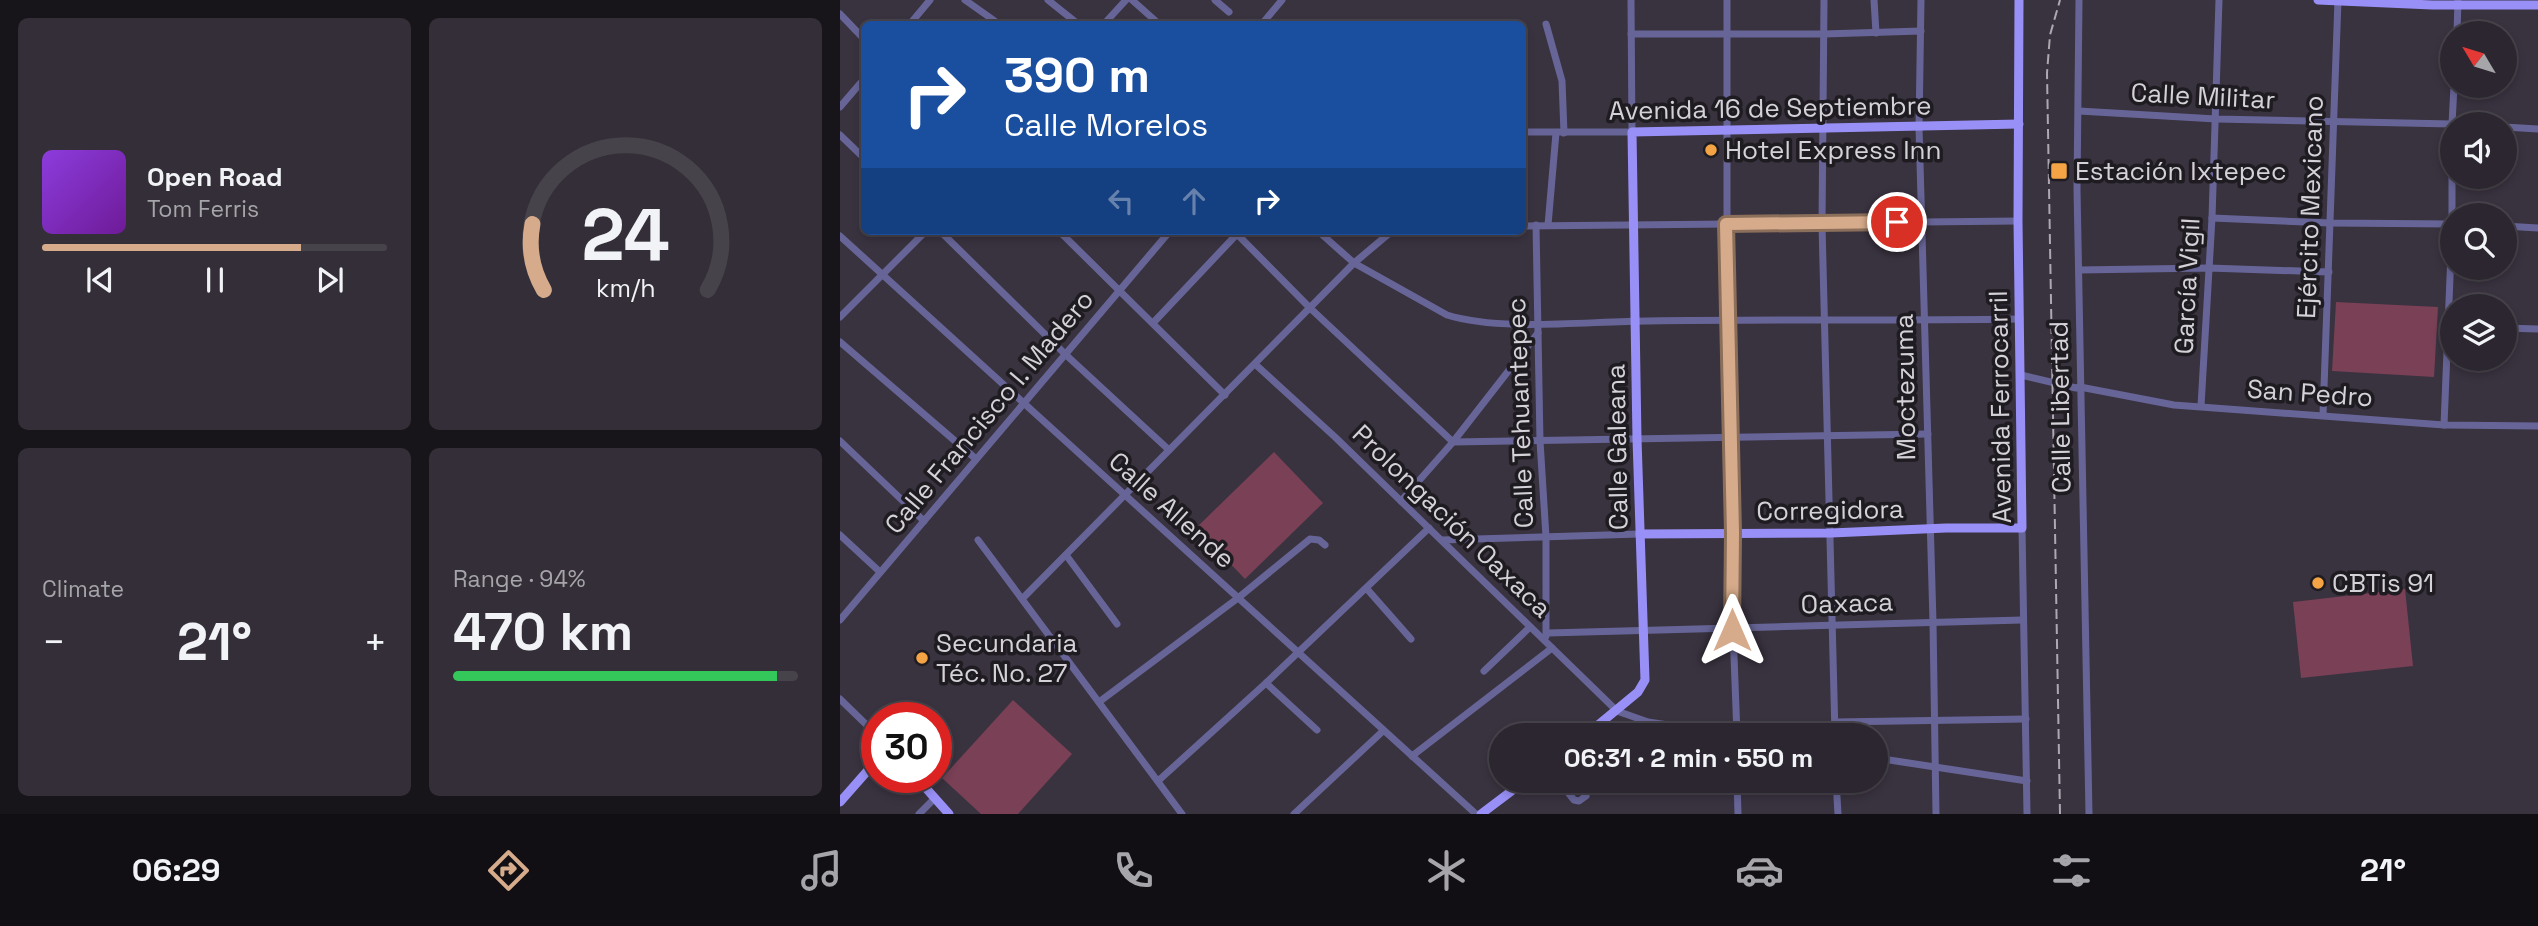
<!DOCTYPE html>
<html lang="en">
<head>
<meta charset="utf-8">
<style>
	:root { --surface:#2b262f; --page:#332e37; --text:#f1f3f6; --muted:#a6a5aa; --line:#47434b; --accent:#d6ab8b }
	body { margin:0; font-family:"Space Grotesk",sans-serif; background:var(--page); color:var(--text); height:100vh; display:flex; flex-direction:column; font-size:26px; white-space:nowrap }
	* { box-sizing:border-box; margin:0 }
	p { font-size:23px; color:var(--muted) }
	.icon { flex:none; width:38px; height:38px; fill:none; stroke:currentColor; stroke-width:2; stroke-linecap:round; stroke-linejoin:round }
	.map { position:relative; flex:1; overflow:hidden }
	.side { display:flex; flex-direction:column; gap:18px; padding:18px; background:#18151a; width:840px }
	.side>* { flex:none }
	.top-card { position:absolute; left:21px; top:21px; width:665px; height:214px; border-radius:10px; box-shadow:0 4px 10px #0003,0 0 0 2px var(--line); background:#1a4fa0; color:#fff; overflow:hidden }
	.needle { width:46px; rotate:308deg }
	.buttons { position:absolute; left:1600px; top:21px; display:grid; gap:14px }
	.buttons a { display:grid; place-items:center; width:77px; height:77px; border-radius:50%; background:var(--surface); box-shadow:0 4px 10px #0003,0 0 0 2px var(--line); font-size:35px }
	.speed { position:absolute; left:21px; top:702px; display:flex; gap:14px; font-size:35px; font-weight:700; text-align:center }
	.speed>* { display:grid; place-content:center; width:91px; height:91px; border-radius:50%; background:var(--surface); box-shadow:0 4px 10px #0003,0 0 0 2px var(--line); line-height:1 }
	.speed .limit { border:10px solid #d22; background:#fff; color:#111 }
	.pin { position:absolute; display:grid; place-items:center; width:60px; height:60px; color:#fff; margin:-30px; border:4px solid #fff; border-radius:50%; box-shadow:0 2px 7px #0007 }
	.me { position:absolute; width:77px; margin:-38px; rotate:0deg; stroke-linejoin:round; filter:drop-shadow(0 0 5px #0008) }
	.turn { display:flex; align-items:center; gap:24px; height:147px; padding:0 28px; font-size:32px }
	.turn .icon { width:91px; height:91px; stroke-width:2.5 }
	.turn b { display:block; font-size:49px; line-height:60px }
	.lanes { display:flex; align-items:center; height:66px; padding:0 28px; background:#0003; justify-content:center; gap:35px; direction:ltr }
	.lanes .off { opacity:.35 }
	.big { font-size:52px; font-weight:800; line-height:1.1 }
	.side .card { flex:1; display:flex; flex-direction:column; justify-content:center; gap:10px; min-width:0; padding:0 24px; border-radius:10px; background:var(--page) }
	.side .dial { align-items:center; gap:0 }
	.dial svg { height:182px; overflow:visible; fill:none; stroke:var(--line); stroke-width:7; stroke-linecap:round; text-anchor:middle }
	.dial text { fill:var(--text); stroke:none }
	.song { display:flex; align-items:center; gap:21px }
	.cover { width:84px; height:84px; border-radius:10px; background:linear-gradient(135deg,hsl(270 70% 55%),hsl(280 70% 35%)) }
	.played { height:7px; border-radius:4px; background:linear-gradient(90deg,var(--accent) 75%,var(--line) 75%) }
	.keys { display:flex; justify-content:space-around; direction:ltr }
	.heat { display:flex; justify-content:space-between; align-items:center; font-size:38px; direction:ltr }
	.charge { height:10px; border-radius:5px; background:linear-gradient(90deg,#34c759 94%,var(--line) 0) }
	.side .tiles { flex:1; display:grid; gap:18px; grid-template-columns:repeat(2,1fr) }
	.trip { position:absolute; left:649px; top:723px; width:399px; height:70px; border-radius:35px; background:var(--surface); box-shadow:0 4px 10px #0003,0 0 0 2px var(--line); font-weight:800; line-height:70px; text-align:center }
	.dock { display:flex; height:112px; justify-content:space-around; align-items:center; background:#110f13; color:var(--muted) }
	.dock .icon { width:49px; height:49px }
	.dock .active { color:var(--accent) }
	.dock b { font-size:32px; color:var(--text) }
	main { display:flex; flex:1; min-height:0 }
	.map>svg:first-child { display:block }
	.green { fill:#794056 }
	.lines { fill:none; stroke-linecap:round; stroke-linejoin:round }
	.minor { stroke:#676597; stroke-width:7 }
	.major { stroke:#9990f7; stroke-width:9 }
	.rail { stroke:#ada8b1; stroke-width:2; stroke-dasharray:10 5; stroke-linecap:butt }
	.route-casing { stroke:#8b6f5a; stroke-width:18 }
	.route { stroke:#d6ab8b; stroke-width:12 }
	.poi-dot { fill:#f4a444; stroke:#1f1c21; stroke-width:2.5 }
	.labels { text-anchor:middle; stroke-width:7; stroke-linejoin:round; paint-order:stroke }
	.street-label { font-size:26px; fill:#d5d1d8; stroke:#1f1c21 }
	.poi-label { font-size:26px; fill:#d5d1d8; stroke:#1f1c21; text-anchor:start }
</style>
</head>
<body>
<main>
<section class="side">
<div class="tiles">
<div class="card">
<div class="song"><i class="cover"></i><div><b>Open Road</b><p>Tom Ferris</p></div></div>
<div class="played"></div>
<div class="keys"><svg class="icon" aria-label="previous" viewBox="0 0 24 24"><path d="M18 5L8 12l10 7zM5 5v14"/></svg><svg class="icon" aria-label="pause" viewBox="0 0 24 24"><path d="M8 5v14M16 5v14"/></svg><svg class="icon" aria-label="next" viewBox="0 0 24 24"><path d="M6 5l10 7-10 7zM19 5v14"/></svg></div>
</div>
<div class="card dial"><svg viewBox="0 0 100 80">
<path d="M14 69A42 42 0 1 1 86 69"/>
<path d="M14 69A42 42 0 0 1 9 40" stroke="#d6ab8b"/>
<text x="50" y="56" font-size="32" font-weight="700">24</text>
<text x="50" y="72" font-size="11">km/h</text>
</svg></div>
<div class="card"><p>Climate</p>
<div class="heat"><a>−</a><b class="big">21°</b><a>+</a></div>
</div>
<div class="card"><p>Range · 94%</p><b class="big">470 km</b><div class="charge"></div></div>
</div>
</section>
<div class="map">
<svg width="1698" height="814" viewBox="0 0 1698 814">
	<rect width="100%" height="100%" fill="#39323f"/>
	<g class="green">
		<polygon points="1496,302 1598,307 1594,377 1492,371"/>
		<polygon points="434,452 483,503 405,579 356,528"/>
		<polygon points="1565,589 1573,666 1461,678 1453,602"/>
		<polygon points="173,700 232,754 178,814 141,814 102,778"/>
	</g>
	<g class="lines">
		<g class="minor">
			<polyline points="125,0 159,24"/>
			<polyline points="208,0 238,24"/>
			<polyline points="292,0 319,24"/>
			<polyline points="375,0 389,12"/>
			<polyline points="887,0 887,320 893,533 893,630 897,735"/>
			<polyline points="984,0 982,225 995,735"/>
			<polyline points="1034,0 1036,33"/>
			<polyline points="1081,0 1079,127 1093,622 1096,814"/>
			<polyline points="1239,0 1237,189 1249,814"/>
			<polyline points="0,14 24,39"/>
			<polyline points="70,24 90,0"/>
			<polyline points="264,24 286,0"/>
			<polyline points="422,24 442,0"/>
			<polyline points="706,24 722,81 724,133"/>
			<polyline points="1617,33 1618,0"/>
			<polyline points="791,34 984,34 1081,31"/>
			<polyline points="0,107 24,79"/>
			<polyline points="1239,111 1376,119 1612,124"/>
			<polyline points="1612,124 1614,86"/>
			<polyline points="1664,127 1698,129"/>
			<polyline points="682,132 792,132 791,0"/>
			<polyline points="0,135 24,158"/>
			<polyline points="1612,215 1612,177"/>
			<polyline points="1372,218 1490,223 1612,224"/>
			<polyline points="696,225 700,441 706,537 706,636"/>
			<polyline points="708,225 716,133"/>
			<polyline points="682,226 1178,221"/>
			<polyline points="1664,226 1698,228"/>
			<polyline points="100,231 225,354 329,450"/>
			<polyline points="219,231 385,395"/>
			<polyline points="394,231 470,308 613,442 1088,434"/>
			<path d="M478 231 514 263 607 315C662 332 749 321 808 321 932 319 1056 321 1180 319"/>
			<polyline points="547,231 585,231"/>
			<polyline points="0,236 636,814"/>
			<polyline points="1239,270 1369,268 1489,272"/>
			<polyline points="0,317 86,231"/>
			<polyline points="313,323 397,234"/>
			<polyline points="1664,328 1698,329"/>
			<polyline points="0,342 136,459"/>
			<polyline points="415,364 495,437 777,711 808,722 895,735"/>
			<polyline points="1181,375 1236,388 1240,387 1334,405 1604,425 1698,426"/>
			<polyline points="1361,406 1372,218 1379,0"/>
			<polyline points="1483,415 1498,0"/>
			<polyline points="1604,425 1612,228"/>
			<polyline points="0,441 84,521"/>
			<polyline points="561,501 613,442 698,333"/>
			<polyline points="1182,528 1187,814"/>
			<polyline points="0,535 40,572"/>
			<polyline points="138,540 342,814"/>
			<polyline points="602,540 800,534"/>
			<polyline points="226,555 277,624"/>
			<polyline points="527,589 571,639"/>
			<polyline points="183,598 514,263 552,231"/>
			<polyline points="0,620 330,231"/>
			<path d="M708 633C866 630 1024 623 1182 620"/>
			<polyline points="644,671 690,627"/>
			<polyline points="426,683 477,730"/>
			<polyline points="0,699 37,735"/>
			<polyline points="259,702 398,598 470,539 479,540 485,545"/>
			<polyline points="995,722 1186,719"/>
			<polyline points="572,756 712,648"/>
			<polyline points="1036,758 1187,781"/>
			<polyline points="718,780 734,800 739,801 746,796"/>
			<polyline points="897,780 898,814"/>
			<polyline points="996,780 998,814"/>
			<polyline points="318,781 426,683 589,528"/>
			<polyline points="79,814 95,798"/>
			<polyline points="454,814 543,731"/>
		</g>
		<g class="major">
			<polyline points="1478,0 1592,5 1698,5"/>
			<polyline points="800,534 991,533 1106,528 1182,528 1178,221 1179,0"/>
			<polyline points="746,735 798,692 805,680 797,439 792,132 1179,124"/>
			<polyline points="76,777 109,814"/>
			<polyline points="0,802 37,760"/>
			<polyline points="641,814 686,780"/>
		</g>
		<polyline class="rail" points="1220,814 1207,73 1210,35 1220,0"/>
	</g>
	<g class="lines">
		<defs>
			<polyline id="route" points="892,630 893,533 886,224 1057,222"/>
		</defs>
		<use href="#route" class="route-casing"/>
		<use href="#route" class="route"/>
	</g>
	<g class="poi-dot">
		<circle cx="871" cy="150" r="7"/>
		<rect x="1210" y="162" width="18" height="18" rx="3.5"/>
		<circle cx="1478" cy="583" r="7"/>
		<circle cx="82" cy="658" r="7"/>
	</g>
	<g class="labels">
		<g class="street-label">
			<text transform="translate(1363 96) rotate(3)" y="9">Calle Militar</text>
			<text transform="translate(930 108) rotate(-1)" y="9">Avenida 16 de Septiembre</text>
			<text transform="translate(1470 207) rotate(-88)" y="9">Ejército Mexicano</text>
			<text transform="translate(1347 286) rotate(-87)" y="9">García Vigil</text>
			<text transform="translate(1065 387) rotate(-91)" y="9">Moctezuma</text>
			<text transform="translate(1470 393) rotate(4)" y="9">San Pedro</text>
			<text transform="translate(1160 407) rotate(-91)" y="9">Avenida Ferrocarril</text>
			<text transform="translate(1220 407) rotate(-91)" y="9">Calle Libertad</text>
			<text transform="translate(149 412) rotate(-50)" y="9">Calle Francisco I. Madero</text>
			<text transform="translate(680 413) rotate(-92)" y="9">Calle Tehuantepec</text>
			<text transform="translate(777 447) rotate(-91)" y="9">Calle Galeana</text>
			<text transform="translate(332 510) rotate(42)" y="9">Calle Allende</text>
			<text transform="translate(990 510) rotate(-1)" y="9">Corregidora</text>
			<text transform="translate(612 521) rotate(44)" y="9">Prolongación Oaxaca</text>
			<text transform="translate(1007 603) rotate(-2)" y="9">Oaxaca</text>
		</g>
		<g class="poi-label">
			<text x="885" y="159">Hotel Express Inn</text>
			<text x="1235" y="180">Estación Ixtepec</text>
			<text x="1492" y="592">CBTis 91</text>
			<text x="96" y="652">Secundaria<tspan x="96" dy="30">Téc. No. 27</tspan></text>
		</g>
	</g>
</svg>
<div class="buttons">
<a><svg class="needle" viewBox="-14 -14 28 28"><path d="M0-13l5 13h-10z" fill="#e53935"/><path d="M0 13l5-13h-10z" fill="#a6a5aa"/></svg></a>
<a><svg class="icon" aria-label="sound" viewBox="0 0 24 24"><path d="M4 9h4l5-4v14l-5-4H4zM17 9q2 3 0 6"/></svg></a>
<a><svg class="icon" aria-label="search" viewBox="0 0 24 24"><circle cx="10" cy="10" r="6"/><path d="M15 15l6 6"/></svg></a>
<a><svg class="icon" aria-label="layers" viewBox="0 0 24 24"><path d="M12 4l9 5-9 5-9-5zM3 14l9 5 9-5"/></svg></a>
</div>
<div class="speed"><div class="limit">30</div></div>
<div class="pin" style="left:1057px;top:222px;background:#d93025"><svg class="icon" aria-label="arrive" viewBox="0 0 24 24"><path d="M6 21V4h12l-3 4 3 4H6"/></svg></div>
<svg class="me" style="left:892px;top:630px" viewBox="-20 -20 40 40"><path d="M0-17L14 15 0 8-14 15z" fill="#d6ab8b" stroke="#fff" stroke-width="4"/></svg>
<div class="trip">06:31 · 2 min · 550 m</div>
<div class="top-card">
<div class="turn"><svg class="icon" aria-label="right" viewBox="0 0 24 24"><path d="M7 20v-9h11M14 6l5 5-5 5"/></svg><div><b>390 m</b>Calle Morelos</div></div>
<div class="lanes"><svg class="icon off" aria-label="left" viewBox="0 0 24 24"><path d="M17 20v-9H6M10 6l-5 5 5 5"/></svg><svg class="icon off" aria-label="ahead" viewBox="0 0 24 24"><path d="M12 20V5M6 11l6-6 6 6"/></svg><svg class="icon" aria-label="right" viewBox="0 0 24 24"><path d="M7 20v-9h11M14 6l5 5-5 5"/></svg></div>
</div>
</div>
</main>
<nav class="dock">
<b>06:29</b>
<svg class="icon active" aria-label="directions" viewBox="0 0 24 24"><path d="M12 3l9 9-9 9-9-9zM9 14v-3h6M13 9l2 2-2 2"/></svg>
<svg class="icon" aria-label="music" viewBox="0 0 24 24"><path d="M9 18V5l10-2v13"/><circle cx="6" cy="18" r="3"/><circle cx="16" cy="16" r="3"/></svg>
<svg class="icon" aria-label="phone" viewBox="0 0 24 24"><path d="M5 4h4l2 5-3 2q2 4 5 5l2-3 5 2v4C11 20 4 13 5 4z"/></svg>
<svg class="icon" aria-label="climate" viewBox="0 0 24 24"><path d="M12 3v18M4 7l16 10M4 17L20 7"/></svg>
<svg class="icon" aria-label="car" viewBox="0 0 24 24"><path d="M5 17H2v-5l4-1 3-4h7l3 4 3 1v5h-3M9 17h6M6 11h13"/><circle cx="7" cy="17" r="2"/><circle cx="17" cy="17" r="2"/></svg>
<svg class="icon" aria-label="filters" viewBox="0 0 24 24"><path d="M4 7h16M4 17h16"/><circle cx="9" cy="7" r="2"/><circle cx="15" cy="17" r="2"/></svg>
<b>21°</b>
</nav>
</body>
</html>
